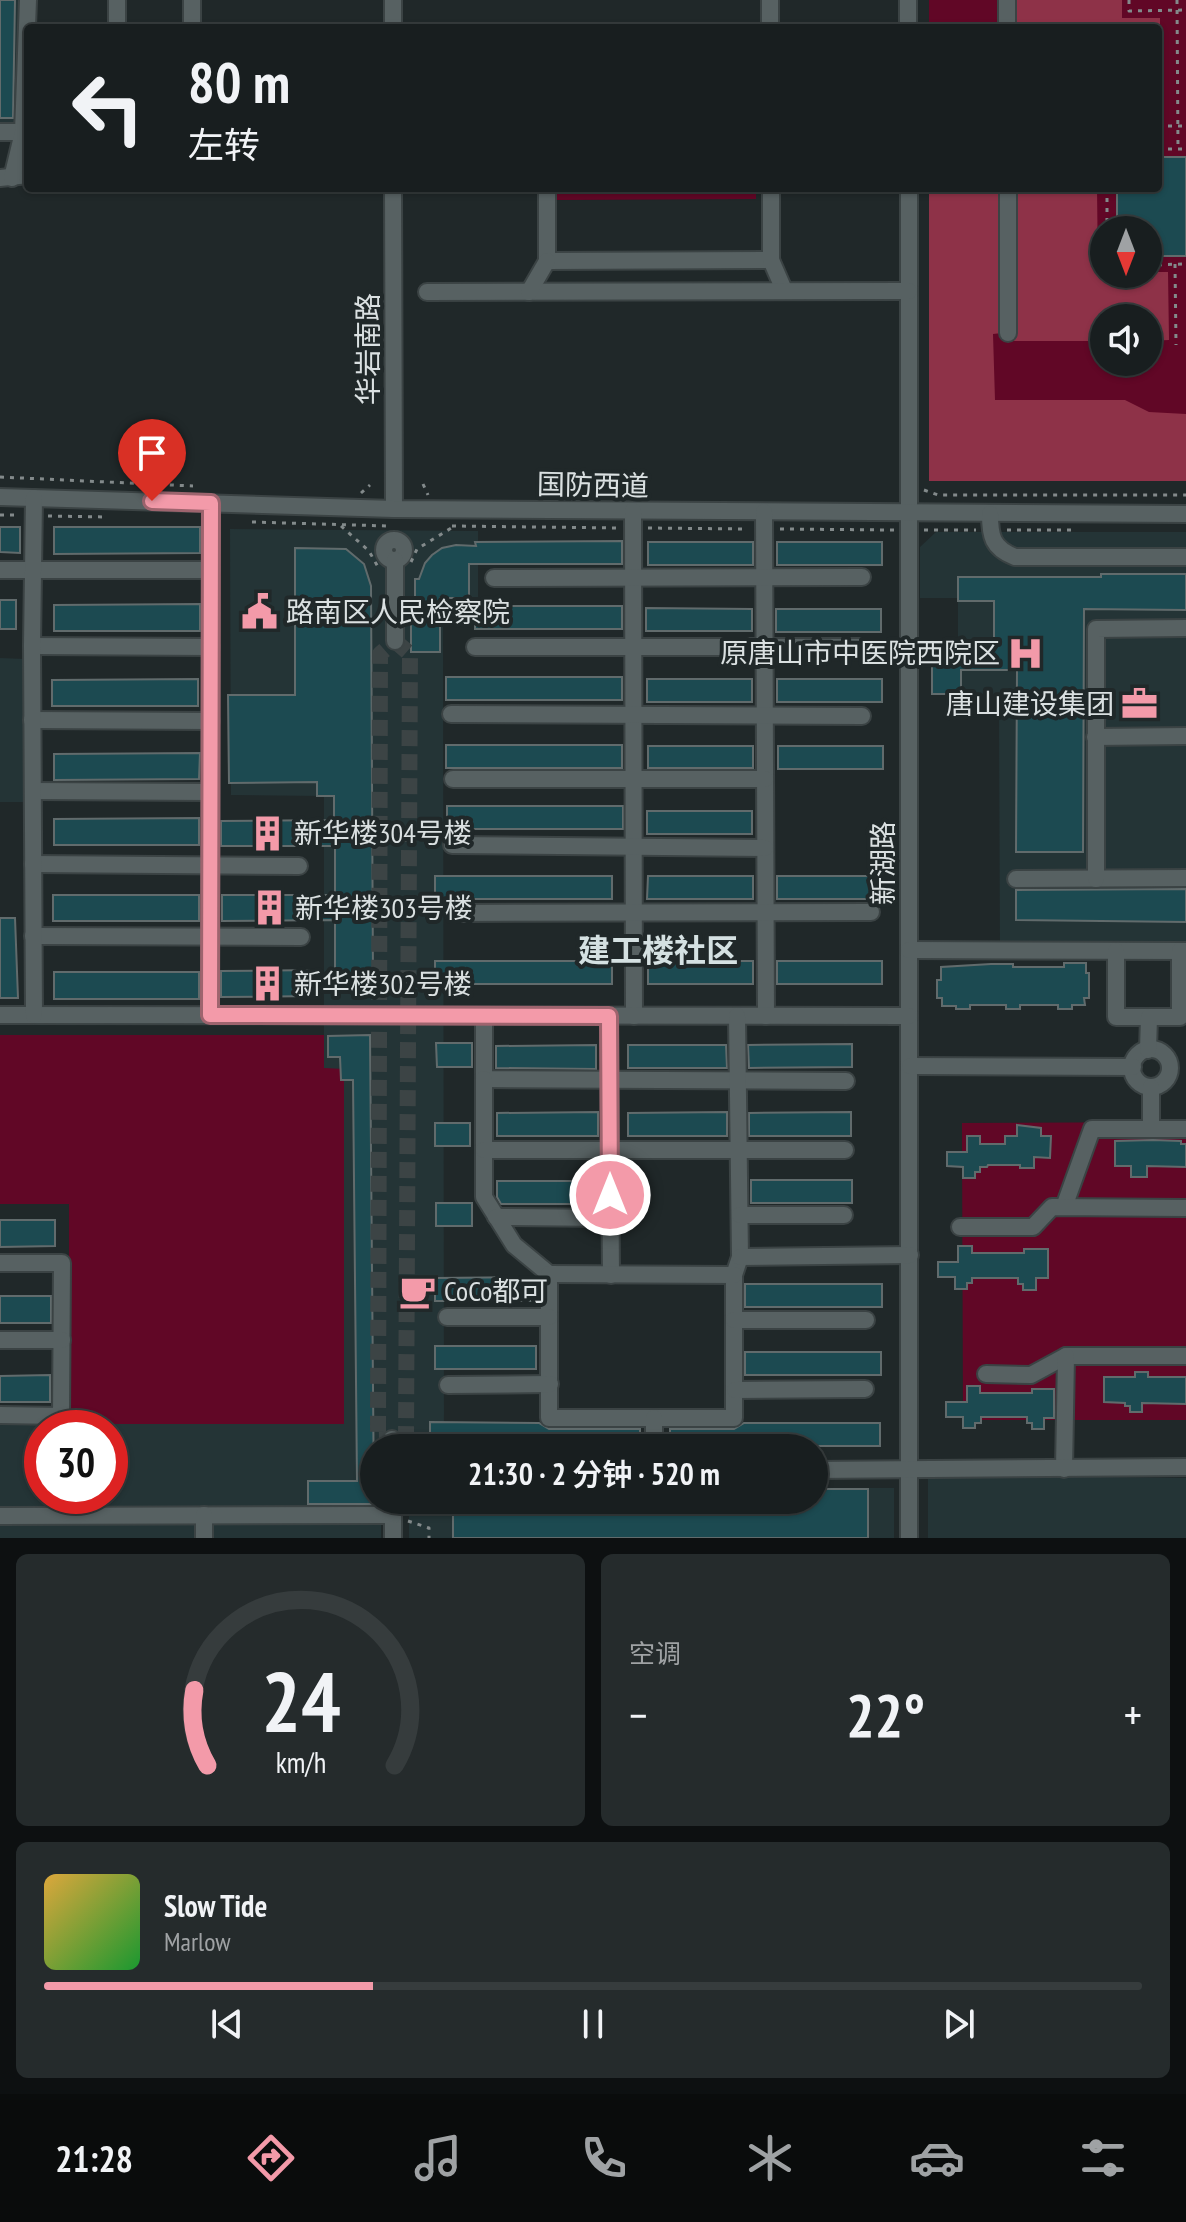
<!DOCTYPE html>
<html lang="zh">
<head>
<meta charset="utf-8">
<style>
	:root { --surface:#181e1f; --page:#252b2c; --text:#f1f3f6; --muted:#9fa2a4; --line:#363c3d; --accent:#f39aa9 }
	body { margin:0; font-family:"PT Sans Narrow","Noto Sans SC",sans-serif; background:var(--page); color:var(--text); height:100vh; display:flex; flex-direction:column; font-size:30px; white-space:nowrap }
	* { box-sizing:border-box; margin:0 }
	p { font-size:26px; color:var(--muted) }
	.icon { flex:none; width:44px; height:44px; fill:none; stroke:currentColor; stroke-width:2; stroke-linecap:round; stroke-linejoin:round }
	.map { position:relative; height:1538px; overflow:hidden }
	.details { display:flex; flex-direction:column; gap:16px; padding:16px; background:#0d1011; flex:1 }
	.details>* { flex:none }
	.banner { position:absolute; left:24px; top:24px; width:1138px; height:168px; border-radius:8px; box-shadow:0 2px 6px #0004,0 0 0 2px var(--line); background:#181e1f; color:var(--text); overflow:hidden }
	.needle { width:52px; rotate:180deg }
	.tools { position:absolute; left:1090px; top:216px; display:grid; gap:16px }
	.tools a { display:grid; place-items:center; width:72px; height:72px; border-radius:50%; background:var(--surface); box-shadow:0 2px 6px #0004,0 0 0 2px var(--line); font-size:40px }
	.speed { position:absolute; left:24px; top:1410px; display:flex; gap:16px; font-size:40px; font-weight:700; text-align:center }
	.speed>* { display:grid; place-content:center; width:104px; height:104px; border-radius:50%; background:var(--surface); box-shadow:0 2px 6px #0004,0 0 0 2px var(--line); line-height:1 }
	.speed .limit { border:12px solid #d22; background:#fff; color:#111 }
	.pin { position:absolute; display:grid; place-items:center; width:68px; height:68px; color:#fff; margin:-82px -34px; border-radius:50% 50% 50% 0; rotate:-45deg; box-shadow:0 0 8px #0007 }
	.pin .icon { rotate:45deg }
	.me { position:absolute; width:88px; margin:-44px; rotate:0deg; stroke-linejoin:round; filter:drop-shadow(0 0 6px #0008) }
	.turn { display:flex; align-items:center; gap:28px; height:168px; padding:0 32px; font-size:36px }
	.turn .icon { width:104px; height:104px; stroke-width:2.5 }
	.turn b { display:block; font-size:56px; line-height:68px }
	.big { font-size:60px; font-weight:600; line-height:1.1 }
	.details .tile { flex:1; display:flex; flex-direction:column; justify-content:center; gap:12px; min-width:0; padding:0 28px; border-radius:12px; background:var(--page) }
	.details .dial { align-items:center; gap:0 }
	.dial svg { height:208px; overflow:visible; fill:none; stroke:var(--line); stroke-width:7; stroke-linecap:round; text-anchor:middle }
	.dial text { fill:var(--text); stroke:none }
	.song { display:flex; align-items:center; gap:24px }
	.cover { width:96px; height:96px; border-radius:12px; background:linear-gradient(135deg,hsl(40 70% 55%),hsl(130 70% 35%)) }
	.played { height:8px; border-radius:4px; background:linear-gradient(90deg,var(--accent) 30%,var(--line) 30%) }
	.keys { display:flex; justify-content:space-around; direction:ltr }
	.heat { display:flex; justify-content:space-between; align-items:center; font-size:44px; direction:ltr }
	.details .tiles { flex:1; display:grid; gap:16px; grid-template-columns:1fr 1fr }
	.tile:last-child { grid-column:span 2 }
	.trip { position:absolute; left:360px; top:1434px; width:468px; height:80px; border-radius:40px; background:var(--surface); box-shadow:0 2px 6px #0004,0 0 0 2px var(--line); font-weight:600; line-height:80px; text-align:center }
	.menu { display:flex; height:128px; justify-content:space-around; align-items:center; background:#0a0c0c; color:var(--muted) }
	.menu .icon { width:56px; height:56px }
	.menu .current { color:var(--accent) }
	.menu b { font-size:36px; color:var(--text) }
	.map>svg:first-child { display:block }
	.built { fill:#243436; fill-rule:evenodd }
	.green { fill:#610726; fill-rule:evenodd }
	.forest { fill:#8e3248 }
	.building { fill:#1c4a51; stroke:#616b6c; stroke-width:2 }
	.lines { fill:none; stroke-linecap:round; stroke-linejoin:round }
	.minor-tunnel { stroke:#3c4445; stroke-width:16; stroke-dasharray:16 8; stroke-linecap:butt }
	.minor-casing { stroke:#3b4344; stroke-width:20 }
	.path { stroke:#838a8b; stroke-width:3; stroke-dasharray:4 6; stroke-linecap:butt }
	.minor { stroke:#576162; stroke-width:16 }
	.route-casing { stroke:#9e646e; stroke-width:20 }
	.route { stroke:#f39aa9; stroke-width:14 }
	.labels { text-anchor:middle; stroke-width:8; stroke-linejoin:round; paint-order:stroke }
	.street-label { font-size:28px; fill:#dae0e1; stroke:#202829 }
	.poi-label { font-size:28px; fill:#dae0e1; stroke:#202829; text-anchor:start }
	.quarter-label { font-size:32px; font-weight:bold; fill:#d5e1e2; stroke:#202829 }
</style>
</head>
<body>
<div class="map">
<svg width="1186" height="1538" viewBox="0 0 1186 1538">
	<rect width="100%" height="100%" fill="#202829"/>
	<g class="built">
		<polygon points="0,0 19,0 17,137 0,136"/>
		<path d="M230 529 478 531V597H443L444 1448H374V1500H379V1508L0 1506V1423L344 1424V1069H324V796L231 795ZM42 1428H110V1496H42Z"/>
		<polygon points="936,532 1186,532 1186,959 1000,958 999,709 958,708 958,598 920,598 920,547"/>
		<polygon points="0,658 25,659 25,802 0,802"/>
		<polygon points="928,1475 1186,1478 1186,1538 928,1538"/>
		<polygon points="814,1488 894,1488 894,1538 409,1538 409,1500 814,1500"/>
		<rect x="0" y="1522" width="381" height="16"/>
	</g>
	<g class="green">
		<path d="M929 0H1186V481H929V188H1158V28H929ZM1104 230H1148V274H1104ZM1104 318H1148V362H1104Z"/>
		<polygon points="556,188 756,188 756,199 556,200"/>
		<polygon points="0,1035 324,1035 324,1068 344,1069 344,1424 69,1424 69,1204 0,1204"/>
		<polygon points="1186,1122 1186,1420 963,1420 962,1123"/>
	</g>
	<g class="forest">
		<polygon points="1014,0 1122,0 1122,18 1160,18 1160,122 1158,122 1158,28 1014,28"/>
		<polygon points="929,188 1002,188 1002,333 993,334 995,400 1125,400 1149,412 1186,414 1186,481 929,481"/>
		<polygon points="1014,188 1097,188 1098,272 1148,274 1148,272 1168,272 1169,340 1148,341 1148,318 1104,318 1104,341 1014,341"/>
	</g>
	<g class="building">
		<polygon points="0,0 15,0 13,118 0,118"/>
		<polygon points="1158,157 1186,157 1186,256 1148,256 1148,230 1117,230 1117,188 1158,188"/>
		<polygon points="0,527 20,527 20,553 0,552"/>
		<polygon points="54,527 200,527 200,553 54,554"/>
		<polygon points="622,541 622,564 469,564 469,598 440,598 440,652 411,652 411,604 415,604 415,579 419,579 425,563 432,555 442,548 456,545 476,546 475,542"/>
		<rect x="648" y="542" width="105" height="23"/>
		<rect x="777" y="542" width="105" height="23"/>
		<polygon points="295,548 346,549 364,564 371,586 373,980 335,980 335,920 222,921 222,895 335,895 335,846 221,846 221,821 334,820 334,796 317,796 317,782 229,783 228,695 295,695"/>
		<polygon points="1101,574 1186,574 1186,610 1084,609 1083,852 1016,852 1017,670 961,670 961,694 932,694 932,643 994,643 994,601 958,601 958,577 1101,577"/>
		<rect x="0" y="600" width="16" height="29"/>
		<polygon points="200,604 200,631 54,631 54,605"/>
		<rect x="475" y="606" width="147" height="23"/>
		<polygon points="646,608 752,609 752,631 646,631"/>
		<rect x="776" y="609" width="105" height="23"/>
		<rect x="446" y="677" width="176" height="23"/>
		<polygon points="198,679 198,706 52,706 52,680"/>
		<rect x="647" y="679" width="105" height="23"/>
		<rect x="777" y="679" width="105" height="23"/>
		<rect x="446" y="745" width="176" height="23"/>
		<rect x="648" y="746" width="105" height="22"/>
		<rect x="778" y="746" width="105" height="23"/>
		<polygon points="200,753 199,779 54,780 54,754"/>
		<rect x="447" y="806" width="176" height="23"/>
		<rect x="647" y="811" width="105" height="23"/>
		<polygon points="199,818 199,845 54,845 54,819"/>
		<rect x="435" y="876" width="177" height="23"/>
		<polygon points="648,876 753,876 753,899 647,899"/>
		<rect x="777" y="876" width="105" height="23"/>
		<polygon points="1186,889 1186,922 1016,920 1016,890"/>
		<rect x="53" y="895" width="146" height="26"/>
		<polygon points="0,918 15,918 18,998 0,998"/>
		<rect x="435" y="961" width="177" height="23"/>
		<rect x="648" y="961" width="105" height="23"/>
		<rect x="777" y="961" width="105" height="23"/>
		<polygon points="1064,963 1086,963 1086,973 1089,973 1089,998 1084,998 1085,1005 1072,1005 1072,1009 1058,1009 1058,1005 1020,1005 1020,1009 1006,1009 1006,1005 970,1005 970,1009 956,1009 956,1006 942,1006 942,998 937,998 937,980 941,980 941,967 991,964 1013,964 1013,967 1064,967"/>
		<polygon points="315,970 315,996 221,997 221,971"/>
		<rect x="54" y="972" width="145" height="27"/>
		<polygon points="370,1035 374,1504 308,1504 308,1481 357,1481 353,1080 341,1080 340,1057 328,1057 328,1036"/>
		<polygon points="436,1043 472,1043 472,1067 437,1067"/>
		<polygon points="852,1044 852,1067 749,1068 748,1045"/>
		<polygon points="596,1045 596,1069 496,1068 496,1046"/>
		<polygon points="628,1045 726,1045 727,1068 628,1068"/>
		<polygon points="598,1112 598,1136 497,1136 497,1113"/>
		<polygon points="727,1112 727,1136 628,1136 628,1113"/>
		<polygon points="851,1112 851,1136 749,1136 749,1113"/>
		<rect x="435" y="1123" width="35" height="23"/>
		<polygon points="1017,1125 1041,1128 1041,1136 1051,1136 1050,1158 1034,1157 1034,1168 1020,1168 1020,1165 988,1165 987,1167 980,1167 980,1172 975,1172 975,1178 963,1178 963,1167 947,1166 947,1152 967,1152 967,1136 980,1136 980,1144 1005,1144 1005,1136 1017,1136"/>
		<polygon points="1153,1140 1181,1141 1181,1144 1186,1144 1186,1167 1147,1166 1147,1177 1131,1177 1131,1166 1115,1166 1115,1141"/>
		<rect x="751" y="1180" width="101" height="23"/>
		<polygon points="497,1181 598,1181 598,1204 501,1204 497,1197"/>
		<rect x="436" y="1203" width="36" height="23"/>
		<polygon points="0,1220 55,1220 55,1246 0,1247"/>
		<polygon points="958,1246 972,1246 972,1253 1024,1253 1024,1249 1048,1249 1048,1278 1036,1278 1036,1290 1023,1290 1023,1284 1018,1284 1018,1278 972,1278 972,1283 967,1283 967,1289 955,1289 955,1277 938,1277 938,1262 958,1262"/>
		<polygon points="435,1278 536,1277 536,1301 435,1301"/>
		<rect x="745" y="1284" width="137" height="23"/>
		<rect x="0" y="1296" width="51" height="27"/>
		<rect x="435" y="1346" width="101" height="23"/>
		<rect x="745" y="1352" width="136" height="23"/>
		<polygon points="1135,1372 1148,1372 1148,1377 1186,1377 1186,1404 1142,1403 1142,1412 1130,1412 1130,1406 1125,1406 1125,1403 1104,1402 1104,1377 1135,1377"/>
		<polygon points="50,1375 50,1402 0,1402 0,1376"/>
		<polygon points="967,1386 980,1386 980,1393 1032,1393 1032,1389 1054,1389 1054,1418 1044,1418 1044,1429 1032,1429 1032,1423 1027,1423 1027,1417 981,1417 981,1423 975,1423 975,1428 963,1428 963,1417 946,1417 946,1402 967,1402"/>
		<polygon points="430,1422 539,1423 549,1429 640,1429 640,1446 430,1445"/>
		<polygon points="744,1423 880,1423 880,1446 670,1446 670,1429 734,1429"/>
		<polygon points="814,1489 868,1489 868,1538 453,1538 453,1500 814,1500"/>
	</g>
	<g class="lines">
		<polygon class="minor-tunnel" points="395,641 410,654 406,1439 378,1439 380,654"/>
		<defs>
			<g id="minor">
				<polyline points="192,0 192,28"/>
				<polyline points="393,0 393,28"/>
				<polyline points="770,0 770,28"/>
				<polyline points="908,0 908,28"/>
				<polyline points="1007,0 1007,28"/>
				<polyline points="117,28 117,0"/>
				<polyline points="0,132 23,132"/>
				<polyline points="0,178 28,175"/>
				<polyline points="12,178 23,132 28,0"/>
				<polyline points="393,188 394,509"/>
				<polyline points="547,188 547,261 771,260"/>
				<polyline points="771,188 771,260 784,290"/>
				<polyline points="909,188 909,1538"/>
				<polyline points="1008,188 1008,333"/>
				<polyline points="427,292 909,291"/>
				<polyline points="529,292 547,261"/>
				<polyline points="0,497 394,509 1186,514"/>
				<polyline points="633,511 634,1016"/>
				<polyline points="764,512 766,1016"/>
				<path d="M990 514C990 536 992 548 1015 557H1186"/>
				<circle cx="394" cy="550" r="10"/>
				<polyline points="395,560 395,641"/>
				<polyline points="0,570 211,570"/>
				<polyline points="494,578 862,577"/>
				<polyline points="32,646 211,647"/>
				<polyline points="475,647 859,647"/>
				<polyline points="451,714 862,716"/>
				<polyline points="32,720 211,721"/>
				<polyline points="1095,737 1186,736"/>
				<polyline points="453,779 765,779"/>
				<polyline points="33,791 210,792"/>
				<polyline points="452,845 765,848"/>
				<polyline points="33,864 299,866"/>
				<polyline points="1016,879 1186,878"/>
				<polyline points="1096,879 1096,629 1186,628"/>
				<polyline points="454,913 871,912"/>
				<polyline points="33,936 301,937"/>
				<polyline points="909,950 1186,951"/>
				<polyline points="1116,951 1116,1017 1149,1017"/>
				<polyline points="0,1015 909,1016"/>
				<polyline points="34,1015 32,646 34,498"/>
				<polyline points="210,1015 211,503"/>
				<polyline points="484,1016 484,1079 846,1081"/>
				<polyline points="609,1016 611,1275"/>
				<circle cx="1151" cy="1068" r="19"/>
				<polyline points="1148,1050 1149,1017 1180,1017 1180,951"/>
				<polyline points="910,1066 1133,1067"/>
				<polyline points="484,1079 484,1197 514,1245 549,1274 549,1418 734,1418 734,1275 740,1257 737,1016"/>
				<polyline points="1151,1129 1151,1087"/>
				<polyline points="484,1150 845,1150"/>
				<polyline points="1064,1207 1092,1129 1186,1129"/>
				<polyline points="740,1215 844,1215"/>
				<polyline points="496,1217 611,1218"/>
				<polyline points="960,1227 1033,1227 1052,1207 1186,1208"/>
				<polyline points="740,1257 910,1255"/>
				<polyline points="0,1263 62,1263 61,1416 0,1415"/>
				<polyline points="549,1274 734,1275"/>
				<polyline points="447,1317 549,1317"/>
				<polyline points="734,1320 866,1320"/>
				<polyline points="0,1340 62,1340"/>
				<polyline points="986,1374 1031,1375 1066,1356 1186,1356"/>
				<polyline points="448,1385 550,1384"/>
				<polyline points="735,1390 865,1389"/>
				<polyline points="654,1418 654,1448"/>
				<polyline points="392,1439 392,1448"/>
				<polyline points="1064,1469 1066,1356"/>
				<polyline points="814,1470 1186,1467"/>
				<polyline points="393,1500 393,1538"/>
				<polyline points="0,1516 393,1515"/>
				<polyline points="204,1538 204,1515"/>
			</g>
		</defs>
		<use href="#minor" class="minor-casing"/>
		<g class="path">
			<polyline points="1129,0 1129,11 1186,10"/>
			<polyline points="1177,0 1178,149"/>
			<polyline points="1158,126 1186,126"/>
			<polyline points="1158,149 1186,149"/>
			<polyline points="1107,188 1107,230"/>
			<polyline points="1175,264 1176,345"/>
			<polyline points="1148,265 1186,264"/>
			<polyline points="0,477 193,486"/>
			<polyline points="423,484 428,495"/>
			<polyline points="924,490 938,495 1186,495"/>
			<polyline points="361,493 370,485"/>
			<polyline points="0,515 20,515"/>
			<polyline points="48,516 108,517"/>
			<polyline points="252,522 388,526"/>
			<polyline points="341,526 369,551 378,567"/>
			<polyline points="452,526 620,528"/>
			<polyline points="648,528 748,529"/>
			<polyline points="780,529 894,530"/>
			<polyline points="924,530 976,530"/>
			<polyline points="1007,530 1076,530"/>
			<polyline points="411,562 417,549 453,527"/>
			<polyline points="408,1521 429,1528 429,1538"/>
		</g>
		<use href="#minor" class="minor"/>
	</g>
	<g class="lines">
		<defs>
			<polyline id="route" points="152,501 211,503 210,1015 609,1016 610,1195"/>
		</defs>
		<use href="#route" class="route-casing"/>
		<use href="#route" class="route"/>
	</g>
	<defs>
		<symbol id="civic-bare" viewBox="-9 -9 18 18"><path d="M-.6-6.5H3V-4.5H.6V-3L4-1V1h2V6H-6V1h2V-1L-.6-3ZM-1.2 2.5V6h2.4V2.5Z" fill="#f39aa9" stroke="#202829" stroke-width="2.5" paint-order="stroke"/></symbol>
		<symbol id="hospital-bare" viewBox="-9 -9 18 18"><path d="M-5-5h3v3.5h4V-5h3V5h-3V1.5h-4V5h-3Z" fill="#f39aa9" stroke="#202829" stroke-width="2.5" paint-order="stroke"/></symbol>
		<symbol id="office-bare" viewBox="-9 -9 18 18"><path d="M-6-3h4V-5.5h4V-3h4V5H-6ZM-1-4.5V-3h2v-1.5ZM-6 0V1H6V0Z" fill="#f39aa9" stroke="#202829" stroke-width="2.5" paint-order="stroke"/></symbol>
		<symbol id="building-bare" viewBox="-9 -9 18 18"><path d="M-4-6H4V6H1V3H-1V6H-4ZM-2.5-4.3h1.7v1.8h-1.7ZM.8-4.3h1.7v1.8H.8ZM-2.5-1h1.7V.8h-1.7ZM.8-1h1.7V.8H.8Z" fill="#f39aa9" stroke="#202829" stroke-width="2.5" paint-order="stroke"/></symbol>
		<symbol id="cafe-bare" viewBox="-9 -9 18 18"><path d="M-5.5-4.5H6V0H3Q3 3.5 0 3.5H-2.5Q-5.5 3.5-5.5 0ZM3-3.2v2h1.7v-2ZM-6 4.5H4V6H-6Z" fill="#f39aa9" stroke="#202829" stroke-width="2.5" paint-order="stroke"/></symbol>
	</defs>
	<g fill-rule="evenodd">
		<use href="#civic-bare" x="234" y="586" width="51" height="51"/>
		<use href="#hospital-bare" x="1000" y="628" width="51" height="51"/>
		<use href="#office-bare" x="1114" y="678" width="51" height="51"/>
		<use href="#building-bare" x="242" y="808" width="51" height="51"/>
		<use href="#building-bare" x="244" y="882" width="51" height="51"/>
		<use href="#building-bare" x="242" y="958" width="51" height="51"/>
		<use href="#cafe-bare" x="392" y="1266" width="51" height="51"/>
	</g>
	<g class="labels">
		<g class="street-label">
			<text transform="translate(368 349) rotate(-90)" y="10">华岩南路</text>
			<text transform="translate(593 485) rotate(1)" y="10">国防西道</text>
			<text transform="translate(883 863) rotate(-90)" y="10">新湖路</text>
		</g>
		<g class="poi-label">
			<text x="286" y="622">路南区人民检察院</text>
			<text x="1000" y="663" text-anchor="end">原唐山市中医院西院区</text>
			<text x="1114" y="714" text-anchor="end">唐山建设集团</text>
			<text x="294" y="843">新华楼304号楼</text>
			<text x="295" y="918">新华楼303号楼</text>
			<text x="294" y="994">新华楼302号楼</text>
			<text x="444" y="1301">CoCo都可</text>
		</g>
		<g class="quarter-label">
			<text x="658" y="962">建工楼社区</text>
		</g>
	</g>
</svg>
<div class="tools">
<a><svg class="needle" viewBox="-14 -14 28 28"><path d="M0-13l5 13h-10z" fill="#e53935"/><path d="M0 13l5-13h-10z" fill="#9fa2a4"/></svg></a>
<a><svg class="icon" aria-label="sound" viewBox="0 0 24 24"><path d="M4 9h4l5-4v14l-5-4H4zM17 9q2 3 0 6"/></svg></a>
</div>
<div class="speed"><div class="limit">30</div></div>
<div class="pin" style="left:152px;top:501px;background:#d93025"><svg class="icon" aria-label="arrive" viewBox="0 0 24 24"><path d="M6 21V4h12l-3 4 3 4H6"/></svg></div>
<svg class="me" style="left:610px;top:1195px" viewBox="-20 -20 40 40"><circle r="17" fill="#f39aa9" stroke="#fff" stroke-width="3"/><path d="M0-11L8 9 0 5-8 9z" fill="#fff"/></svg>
<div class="trip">21:30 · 2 分钟 · 520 m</div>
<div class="banner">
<div class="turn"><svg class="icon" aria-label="left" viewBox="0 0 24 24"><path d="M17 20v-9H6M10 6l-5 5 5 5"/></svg><div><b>80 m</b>左转</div></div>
</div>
</div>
<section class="details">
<div class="tiles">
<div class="tile dial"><svg viewBox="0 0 100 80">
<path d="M14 69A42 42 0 1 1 86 69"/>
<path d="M14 69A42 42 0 0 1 9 40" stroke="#f39aa9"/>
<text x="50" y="56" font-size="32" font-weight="700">24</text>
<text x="50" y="72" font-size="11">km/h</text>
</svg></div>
<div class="tile"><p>空调</p>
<div class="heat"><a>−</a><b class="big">22°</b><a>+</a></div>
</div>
<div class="tile">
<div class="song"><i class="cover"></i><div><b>Slow Tide</b><p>Marlow</p></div></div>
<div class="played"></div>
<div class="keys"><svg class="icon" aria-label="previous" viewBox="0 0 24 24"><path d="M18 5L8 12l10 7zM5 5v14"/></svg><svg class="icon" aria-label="pause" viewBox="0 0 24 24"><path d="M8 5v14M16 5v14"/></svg><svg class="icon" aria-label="next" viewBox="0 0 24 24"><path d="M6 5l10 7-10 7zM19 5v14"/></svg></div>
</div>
</div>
</section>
<nav class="menu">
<b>21:28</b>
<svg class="icon current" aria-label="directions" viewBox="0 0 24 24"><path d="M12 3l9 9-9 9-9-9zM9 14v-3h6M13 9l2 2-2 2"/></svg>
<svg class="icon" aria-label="music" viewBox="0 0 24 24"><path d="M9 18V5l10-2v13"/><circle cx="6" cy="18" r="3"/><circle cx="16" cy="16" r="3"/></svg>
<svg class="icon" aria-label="phone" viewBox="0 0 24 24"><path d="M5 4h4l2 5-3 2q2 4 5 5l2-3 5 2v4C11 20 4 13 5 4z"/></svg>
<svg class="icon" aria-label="climate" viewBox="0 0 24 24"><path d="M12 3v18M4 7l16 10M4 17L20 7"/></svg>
<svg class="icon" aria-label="car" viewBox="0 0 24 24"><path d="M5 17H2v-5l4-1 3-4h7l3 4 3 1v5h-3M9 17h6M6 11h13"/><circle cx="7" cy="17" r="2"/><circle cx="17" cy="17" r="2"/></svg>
<svg class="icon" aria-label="filters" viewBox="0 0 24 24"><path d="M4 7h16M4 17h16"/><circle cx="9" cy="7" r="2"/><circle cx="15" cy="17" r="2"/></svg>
</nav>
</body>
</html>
